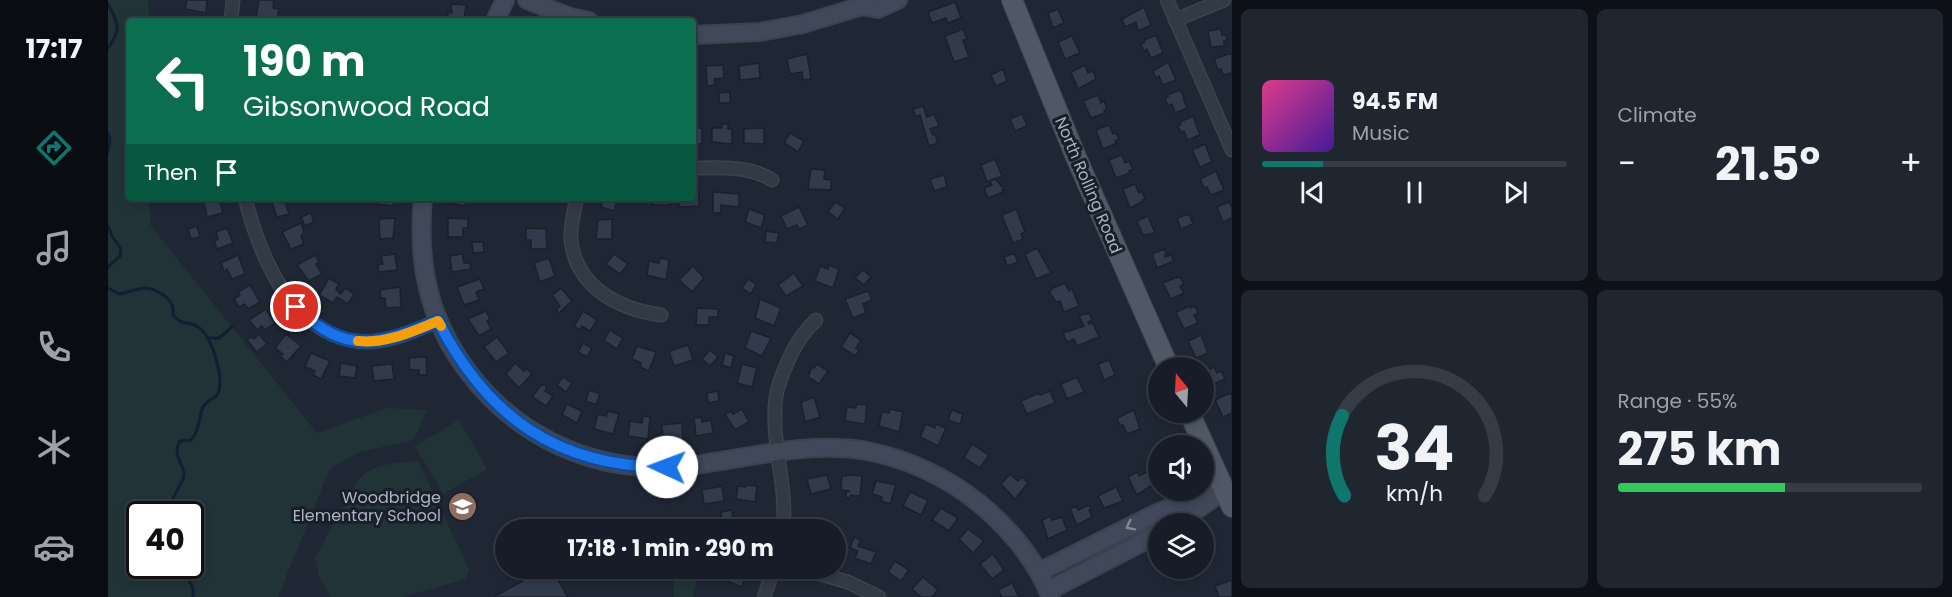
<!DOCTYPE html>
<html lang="en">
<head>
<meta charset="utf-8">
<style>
	:root { --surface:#171d28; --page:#202630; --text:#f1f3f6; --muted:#9ea2a8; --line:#363b45; --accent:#0f766e }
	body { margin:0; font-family:Poppins,sans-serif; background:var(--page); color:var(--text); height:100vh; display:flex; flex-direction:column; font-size:22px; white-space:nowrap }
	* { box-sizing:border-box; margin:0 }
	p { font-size:20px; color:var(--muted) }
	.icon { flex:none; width:33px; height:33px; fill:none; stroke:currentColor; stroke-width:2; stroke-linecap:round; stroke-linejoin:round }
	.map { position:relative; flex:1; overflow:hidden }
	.panel { display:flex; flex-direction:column; gap:9px; padding:9px; background:#0d1016; width:720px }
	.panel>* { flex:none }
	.banner { position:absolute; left:18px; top:18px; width:570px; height:183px; border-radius:6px; box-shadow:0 3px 9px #0003,0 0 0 2px var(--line); background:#0b6e4f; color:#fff; overflow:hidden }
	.needle { width:39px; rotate:342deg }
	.buttons { position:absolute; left:1040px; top:357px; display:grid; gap:12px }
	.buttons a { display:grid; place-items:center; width:66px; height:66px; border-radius:50%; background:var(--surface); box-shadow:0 3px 9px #0003,0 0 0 2px var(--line); font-size:30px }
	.speed { position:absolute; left:18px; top:501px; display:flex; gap:12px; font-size:30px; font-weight:700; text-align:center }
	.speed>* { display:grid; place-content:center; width:78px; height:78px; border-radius:50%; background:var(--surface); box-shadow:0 3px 9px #0003,0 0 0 2px var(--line); line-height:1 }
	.speed .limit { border:3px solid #111; border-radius:9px; background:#fff; color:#111 }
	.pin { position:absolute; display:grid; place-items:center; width:51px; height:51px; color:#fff; margin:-26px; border:3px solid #fff; border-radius:50%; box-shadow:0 2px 6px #0007 }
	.me { position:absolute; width:66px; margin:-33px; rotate:272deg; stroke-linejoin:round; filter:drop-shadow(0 0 4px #0008) }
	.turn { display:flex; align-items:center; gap:21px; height:126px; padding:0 18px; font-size:27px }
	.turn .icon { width:78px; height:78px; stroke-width:2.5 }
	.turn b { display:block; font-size:42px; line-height:51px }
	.then { display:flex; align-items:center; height:57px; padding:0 18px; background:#0003; gap:12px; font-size:22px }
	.big { font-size:45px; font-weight:700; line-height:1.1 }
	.panel .widget { flex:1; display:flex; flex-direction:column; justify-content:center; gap:9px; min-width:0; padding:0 21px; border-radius:9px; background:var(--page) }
	.panel .dial { align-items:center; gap:0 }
	.dial svg { height:156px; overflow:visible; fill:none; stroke:var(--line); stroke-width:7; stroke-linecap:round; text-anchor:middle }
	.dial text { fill:var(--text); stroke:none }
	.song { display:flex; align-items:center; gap:18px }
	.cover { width:72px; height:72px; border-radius:9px; background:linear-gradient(135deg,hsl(330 70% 55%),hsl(260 70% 35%)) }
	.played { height:6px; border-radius:3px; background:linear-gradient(90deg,var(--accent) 20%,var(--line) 20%) }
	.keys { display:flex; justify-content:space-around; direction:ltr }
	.heat { display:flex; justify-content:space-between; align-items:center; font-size:33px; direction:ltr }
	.charge { height:9px; border-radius:4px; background:linear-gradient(90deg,#34c759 55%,var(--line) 0) }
	.panel .tiles { flex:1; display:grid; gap:9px; grid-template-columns:repeat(2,1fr) }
	.trip { position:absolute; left:387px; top:519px; width:351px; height:60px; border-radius:30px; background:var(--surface); box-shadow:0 3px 9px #0003,0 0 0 2px var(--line); font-weight:700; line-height:60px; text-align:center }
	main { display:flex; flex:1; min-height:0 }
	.dock { display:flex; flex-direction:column; width:108px; justify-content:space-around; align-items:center; background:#090c10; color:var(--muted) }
	.dock .icon { width:42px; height:42px }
	.dock .current { color:var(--accent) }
	.dock b { font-size:27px; color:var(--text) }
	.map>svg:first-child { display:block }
	.green { fill:#213336; fill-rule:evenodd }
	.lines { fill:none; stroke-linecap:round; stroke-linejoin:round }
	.stream { stroke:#131e32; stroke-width:3 }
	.building { fill:#313b4c; stroke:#1a212c; stroke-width:1.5 }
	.street-casing { stroke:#3c434f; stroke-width:15 }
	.secondary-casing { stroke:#3c434f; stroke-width:20 }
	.primary-casing { stroke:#3c434f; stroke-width:22 }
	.street { stroke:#323a46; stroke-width:12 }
	.secondary { stroke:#404859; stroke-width:16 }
	.primary { stroke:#505866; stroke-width:20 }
	.oneway { stroke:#818999 }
	.route-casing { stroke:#114b97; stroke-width:15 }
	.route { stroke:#1a73e8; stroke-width:10 }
	.slow { stroke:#f59e0b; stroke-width:10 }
	.labels { text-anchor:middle; stroke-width:6; stroke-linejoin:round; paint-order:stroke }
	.street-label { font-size:16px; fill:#acb4c3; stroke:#181f2a }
	.poi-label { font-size:16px; fill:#acb4c3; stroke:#181f2a; text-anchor:end }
</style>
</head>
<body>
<main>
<nav class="dock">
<b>17:17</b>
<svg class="icon current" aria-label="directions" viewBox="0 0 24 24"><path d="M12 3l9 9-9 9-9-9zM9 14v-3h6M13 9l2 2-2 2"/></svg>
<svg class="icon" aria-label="music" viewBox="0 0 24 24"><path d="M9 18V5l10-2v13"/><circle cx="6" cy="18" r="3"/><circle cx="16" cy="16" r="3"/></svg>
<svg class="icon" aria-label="phone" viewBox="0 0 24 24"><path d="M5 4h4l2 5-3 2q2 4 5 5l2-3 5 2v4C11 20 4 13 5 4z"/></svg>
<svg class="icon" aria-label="climate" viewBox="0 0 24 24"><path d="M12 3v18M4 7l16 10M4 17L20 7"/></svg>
<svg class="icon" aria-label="car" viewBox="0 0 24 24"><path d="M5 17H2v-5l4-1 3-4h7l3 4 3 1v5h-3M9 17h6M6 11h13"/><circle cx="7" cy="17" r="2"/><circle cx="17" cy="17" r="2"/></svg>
</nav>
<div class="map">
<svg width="1124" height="597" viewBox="0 0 1124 597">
	<rect width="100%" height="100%" fill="#1f2735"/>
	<g class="green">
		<path d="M0 0H40L41 21H21V198H41L43 226 209 433 279 408 319 410 306 440 252 452 222 468 170 597H0ZM32 514H82V566H32Z"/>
		<polygon points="351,420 379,469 335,494 307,446"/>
		<path d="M310 461 361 569 358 579 295 597H223L212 579 207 558 249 481C267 462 284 464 310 461Z"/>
		<polygon points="572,569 592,569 585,597 566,597 565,574"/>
	</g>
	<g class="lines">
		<g class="stream">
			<path d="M0 4C10 22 14 30 0 48"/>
			<polyline points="0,133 2,138 0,152"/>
			<polyline points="0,226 4,236 13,249 12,256 0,267"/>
			<path d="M0 288 11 294C18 293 24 290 31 289 46 285 68 299 65 315 74 326 81 321 90 327 104 336 115 375 111 391 110 399 99 399 95 407 90 419 92 431 82 441L77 440 71 442C65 458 75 462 76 475 76 481 66 493 64 502L50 510 49 514"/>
			<polyline points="101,338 111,338 124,327"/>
			<polyline points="59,566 61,568 76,569 85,589 85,597"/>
		</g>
	</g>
	<g class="building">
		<polygon points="79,0 99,0 98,13 77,9"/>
		<polygon points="151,0 166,0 165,8 171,9 169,19 148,17"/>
		<polygon points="847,2 853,18 840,23 838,18 824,23 820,12"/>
		<polygon points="345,4 358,5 356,21 340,19 340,12 344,13 343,6"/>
		<polygon points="1036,7 1043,25 1030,31 1028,22 1017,27 1014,19"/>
		<polygon points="950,9 956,23 945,28 940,13"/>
		<polygon points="855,29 859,39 855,40 861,57 846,62 837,36"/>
		<polygon points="1113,29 1114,35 1118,35 1119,41 1116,41 1116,46 1103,47 1100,31"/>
		<polygon points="1048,35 1055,53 1043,58 1039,49 1036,51 1033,44 1037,42 1036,40"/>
		<polygon points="964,36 972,53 957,59 950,42"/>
		<polygon points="699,54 703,79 695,80 694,72 682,74 679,59"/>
		<polygon points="1121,54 1124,54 1124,73 1115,75 1113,69 1110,70 1106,59"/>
		<polygon points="1060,62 1068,80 1055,85 1051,76 1048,78 1045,71"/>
		<polygon points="651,63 652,78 632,80 631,66"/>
		<polygon points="615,65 616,78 606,79 607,85 599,86 598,66"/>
		<polygon points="977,65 980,73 985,71 988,79 970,89 963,72"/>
		<polygon points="895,69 899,81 888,86 883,75"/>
		<polygon points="1072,90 1076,97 1075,98 1079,108 1067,113 1064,104 1060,106 1057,98 1060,97 1059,95"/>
		<polygon points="622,92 622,103 611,103 611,93"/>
		<polygon points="990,95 993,103 996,101 999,109 996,110 997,112 995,114 983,118 975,101"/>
		<polygon points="815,106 819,117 826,114 831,126 822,129 825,135 827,134 830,143 821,146 812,115 808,117 805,109"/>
		<polygon points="914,114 919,126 907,131 902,119"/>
		<polygon points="1085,116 1092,135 1079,140 1076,131 1073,132 1070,126 1073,124 1072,122"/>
		<polygon points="614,124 620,124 620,129 624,129 624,144 604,142 604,128 614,128"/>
		<polygon points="1001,125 1005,134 1008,133 1011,139 1007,141 1009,143 995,149 988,130"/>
		<rect x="585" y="128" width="9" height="16"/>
		<polygon points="656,128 656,144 636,143 636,129"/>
		<polygon points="682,133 696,141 690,152 676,143"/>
		<polygon points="1097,144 1104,162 1092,167 1084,150"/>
		<polygon points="1014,155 1017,163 1021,161 1025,169 1021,171 1022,173 1008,178 1001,160"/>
		<polygon points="887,159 894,176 879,182 873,165"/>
		<polygon points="703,169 717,170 716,179 723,180 723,190 700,189"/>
		<polygon points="1108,171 1116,190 1103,195 1099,187 1096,188 1092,179"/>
		<polygon points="836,175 839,187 826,191 822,179"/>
		<polygon points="887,179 896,189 894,190 895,192 880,198 876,188 884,185 882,181"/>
		<polygon points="1027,184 1031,193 1034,192 1037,199 1034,200 1034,202 1022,208 1015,189"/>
		<polygon points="585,191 591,191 591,206 571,207 571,198 585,198"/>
		<polygon points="605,192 631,194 631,207 613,205 613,213 605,213"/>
		<polygon points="95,198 111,198 115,213 99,217"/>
		<polygon points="176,198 181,214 169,217 164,202"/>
		<polygon points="270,198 286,198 285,206 269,204"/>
		<polygon points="342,198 358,198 357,206 341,203"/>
		<polygon points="495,198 515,198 513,202 509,201 506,211 493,207"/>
		<rect x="545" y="198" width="17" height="7"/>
		<polygon points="727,202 737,208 730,219 720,212"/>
		<polygon points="1121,202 1124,207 1124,218 1115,222 1109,207"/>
		<polygon points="691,207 700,225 691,229 689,225 679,229 673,216"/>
		<polygon points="641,209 657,215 653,228 637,222"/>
		<polygon points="908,209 917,232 913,234 915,239 905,243 894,215"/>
		<polygon points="203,213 206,222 197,226 193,217"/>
		<polygon points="1081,214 1085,224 1073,229 1069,218"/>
		<polygon points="1040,216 1047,233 1035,235 1029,221"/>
		<polygon points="287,218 285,238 272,239 271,219"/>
		<polygon points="340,218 360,219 360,228 355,228 355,237 340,237"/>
		<polygon points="504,219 504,239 488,239 490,220"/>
		<polygon points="193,223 196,232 193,236 196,244 183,249 174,232"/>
		<polygon points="89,226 92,237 83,239 80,229"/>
		<polygon points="119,228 125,243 109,249 106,241 110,239 108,232"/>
		<polygon points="418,228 438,229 439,249 423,249 423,240 418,240"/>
		<polygon points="658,231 671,233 669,243 657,242"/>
		<polygon points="364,242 375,242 376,252 365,253"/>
		<polygon points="929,248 943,273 928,279 917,254"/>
		<polygon points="1056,249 1059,254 1057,255 1057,257 1063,255 1066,261 1049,268 1044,254"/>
		<polygon points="906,253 910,262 899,266 896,257"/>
		<polygon points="287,254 289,270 271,272 270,265 275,264 273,256"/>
		<polygon points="354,254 356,263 362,263 363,269 344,272 342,256"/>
		<polygon points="506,254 520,264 512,274 498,264"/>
		<polygon points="130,255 137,274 124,279 119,269 116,271 113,263"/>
		<polygon points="207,255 211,262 208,264 214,274 201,281 189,265"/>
		<polygon points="441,258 447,276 432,282 426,263"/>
		<polygon points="552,258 561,260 558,280 539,275 541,261 551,263"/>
		<polygon points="721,265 731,269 725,288 707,281 712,266 720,269"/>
		<polygon points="585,266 596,278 584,292 571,280"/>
		<polygon points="755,270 763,277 756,285 747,278"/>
		<polygon points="686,273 695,286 678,296 670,285"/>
		<polygon points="1069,277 1069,278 1072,277 1076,284 1072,286 1076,293 1063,299 1055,283"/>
		<polygon points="221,278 231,284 228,289 231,293 233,294 237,288 246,294 240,304 229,297 225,303 211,295"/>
		<polygon points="372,279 376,289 368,292 371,300 356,305 349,287"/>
		<polygon points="640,279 648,284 643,294 634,288"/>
		<polygon points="957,283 961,291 964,289 971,306 956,312 952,301 948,302 941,292 943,291 943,289"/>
		<polygon points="142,285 152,302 140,309 137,304 131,307 126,299 132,295 130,292"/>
		<polygon points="292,287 293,307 278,308 277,298 273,298 272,290"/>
		<polygon points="453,288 464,301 451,313 448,310 452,306 444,295"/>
		<polygon points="760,291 764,300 755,304 758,313 745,318 737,299"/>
		<polygon points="652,299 673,308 666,326 647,318"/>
		<polygon points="1082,306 1083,308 1087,306 1090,313 1086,315 1090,323 1076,329 1068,312"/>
		<polygon points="589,308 610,309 610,317 601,317 601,325 588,325"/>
		<polygon points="158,309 167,323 157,330 154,326 149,330 141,320"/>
		<polygon points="378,311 382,319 379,321 383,329 371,336 360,319"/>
		<polygon points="475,311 489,320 482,331 474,326 472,330 466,326"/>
		<polygon points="981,313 984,320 980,322 981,324 985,323 991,337 969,346 966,339 959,342 955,333 976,326 971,316"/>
		<polygon points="502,330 515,338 509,349 496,341"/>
		<polygon points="643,331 663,338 654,356 637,348"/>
		<polygon points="742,333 753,340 748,348 751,350 747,356 733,347"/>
		<polygon points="151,334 159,344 149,352 139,340 144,336 146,339"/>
		<polygon points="178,334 193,346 179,362 172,356 175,354 167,348"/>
		<polygon points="1093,335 1100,353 1088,358 1080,341"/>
		<polygon points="389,337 401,353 388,362 376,347"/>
		<polygon points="475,343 484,348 479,357 470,352"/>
		<polygon points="580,345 585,360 566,366 561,351"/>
		<polygon points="529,346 548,352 541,371 532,367 533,363 524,359"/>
		<polygon points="602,350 610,357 602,366 594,359"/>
		<polygon points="203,353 222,361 213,379 205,375 207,371 197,367"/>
		<polygon points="617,353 626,356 623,368 614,365"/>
		<polygon points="318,357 319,375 311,375 311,370 302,370 301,358"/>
		<polygon points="1001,360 1007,375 996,380 990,364"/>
		<polygon points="233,363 249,366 247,378 231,376"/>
		<polygon points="407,363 416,371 418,368 424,374 411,388 398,374"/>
		<polygon points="284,364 286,379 266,381 264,366"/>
		<polygon points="634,364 649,368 644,387 629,383"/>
		<polygon points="709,364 720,371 711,384 700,377 704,367 706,368"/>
		<polygon points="1106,367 1109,373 1113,371 1117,379 1101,386 1095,372"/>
		<polygon points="455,377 464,383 458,392 449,385"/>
		<polygon points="969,377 976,392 959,399 953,384"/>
		<polygon points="434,384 439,387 437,391 445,396 438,406 424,397"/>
		<polygon points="481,390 492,394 488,405 478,401"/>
		<polygon points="610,391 611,401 600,403 599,393"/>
		<polygon points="942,391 947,403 919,414 913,401 931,393 932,395"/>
		<polygon points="1120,394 1124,394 1124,413 1115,417 1107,400"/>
		<polygon points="706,397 712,417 697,422 693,402"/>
		<polygon points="459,404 474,411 469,423 454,415"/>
		<polygon points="748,404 759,405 757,424 737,421 739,407 748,408"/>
		<polygon points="634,409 641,422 627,430 617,414 623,411 625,414"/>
		<polygon points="782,409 795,412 791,432 771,426 774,412 781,413"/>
		<polygon points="844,410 855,414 852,424 840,420"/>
		<polygon points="1026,410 1032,429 1019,434 1015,425 1012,426 1009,418"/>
		<polygon points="500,411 511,414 505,434 486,429 490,414 498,416"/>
		<polygon points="535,416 542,417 540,439 520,436 522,421 534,423"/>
		<polygon points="593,417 594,422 603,420 605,433 588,436 586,418"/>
		<polygon points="574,423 575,439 555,439 554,425"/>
		<polygon points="818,424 827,428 828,424 838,428 830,446 812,437"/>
		<polygon points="864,444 881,455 872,468 856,458"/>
		<polygon points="1040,471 1046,484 1029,495 1020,477 1029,472 1031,476"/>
		<polygon points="902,474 910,481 914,477 920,483 907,499 893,484"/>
		<polygon points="719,475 723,489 703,494 699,479"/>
		<polygon points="744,475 754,476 752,496 743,495 742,498 738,498 738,492 742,491 733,490 734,476"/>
		<polygon points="768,481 788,485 782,504 773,501 774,497 764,494"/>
		<polygon points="639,485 649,486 647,502 628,499 630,486 638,487"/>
		<polygon points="614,486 616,501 596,504 594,490"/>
		<polygon points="1008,487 1015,501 996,508 990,496"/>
		<polygon points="802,492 820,500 813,515 795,506"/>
		<polygon points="981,505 983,509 981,510 984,517 969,525 962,509 968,506 970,510"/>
		<polygon points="833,508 850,518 841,531 824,520"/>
		<polygon points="624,510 625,521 614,523 613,512"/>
		<polygon points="943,516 944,520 954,517 959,530 940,539 934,520"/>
		<polygon points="860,529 876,541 865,553 851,539"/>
		<polygon points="746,537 753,540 750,546 768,552 763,564 747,558 750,551 742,548"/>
		<polygon points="1095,544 1105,555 1095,565"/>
		<polygon points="885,554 896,570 884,579 872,564"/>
		<polygon points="787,561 801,570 793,581 780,572"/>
		<polygon points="624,568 639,568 634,587 619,581"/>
		<polygon points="430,572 434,579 445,572 460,597 386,597"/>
		<polygon points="815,577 830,590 824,597 813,597 804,589"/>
		<polygon points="1124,580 1124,597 1111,597 1107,586"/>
		<polygon points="904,583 911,597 894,597 890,590"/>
	</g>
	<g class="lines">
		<defs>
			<g id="street">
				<polyline points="1059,0 1124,150"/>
				<polyline points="1067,20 1116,0"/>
				<polyline points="123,21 125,0"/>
				<path d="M585 168C612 168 640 165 664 180"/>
				<path d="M137 198C152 258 187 342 260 342 284 342 308 330 330 321"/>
				<path d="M469 198C466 211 462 226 463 240 468 287 510 309 553 315"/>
				<path d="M675 530C680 485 662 441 668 396 670 384 675 373 680 361 687 345 695 332 708 320"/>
				<polyline points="691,568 740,582 771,597"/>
				<polyline points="656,597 666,568"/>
			</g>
			<g id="secondary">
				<polyline points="419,0 462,17 481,21"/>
				<polyline points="387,21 397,0"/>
				<polyline points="585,35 652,32 695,24 754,6 770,9 790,0"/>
				<path d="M315 198C309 264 320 319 361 373 415 444 499 477 588 465 644 457 702 441 759 451 800 459 840 478 872 504 902 529 928 561 943 597"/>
				<polyline points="1068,524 1107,497"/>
				<polyline points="931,572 1047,514 1074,503 1116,491"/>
				<polyline points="940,591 1050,534"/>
			</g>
			<g id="primary">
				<polyline points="904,0 968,157 1061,368"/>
				<polyline points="1081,412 1124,507"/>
			</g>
		</defs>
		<use href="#street" class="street-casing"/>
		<use href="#secondary" class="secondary-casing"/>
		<use href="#primary" class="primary-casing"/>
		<use href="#street" class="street"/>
		<use href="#secondary" class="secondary"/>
		<use href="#primary" class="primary"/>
	</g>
	<defs><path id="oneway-chevron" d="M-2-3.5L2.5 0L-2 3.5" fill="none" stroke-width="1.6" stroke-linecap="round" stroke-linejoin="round" transform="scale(1.5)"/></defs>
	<use class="oneway" href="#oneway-chevron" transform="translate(1022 526) rotate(153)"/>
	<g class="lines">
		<defs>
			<path id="route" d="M188 307C238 356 271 345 330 321 379 417 449 467 559 467"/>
		</defs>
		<use href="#route" class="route-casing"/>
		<use href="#route" class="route"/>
		<path class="slow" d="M250 341C279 344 305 331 330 321L333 326"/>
	</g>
	<defs>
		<symbol id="school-disc" viewBox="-11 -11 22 22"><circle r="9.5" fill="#8d6e63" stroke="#181f2a"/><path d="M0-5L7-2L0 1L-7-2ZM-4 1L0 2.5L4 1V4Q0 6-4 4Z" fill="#fff"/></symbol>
	</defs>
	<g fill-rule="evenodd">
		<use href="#school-disc" x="338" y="490" width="33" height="33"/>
	</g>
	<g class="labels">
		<g class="street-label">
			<text transform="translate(981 185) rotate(67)" y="6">North Rolling Road</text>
		</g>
		<g class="poi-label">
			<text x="333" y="503">Woodbridge<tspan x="333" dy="18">Elementary School</tspan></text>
		</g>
	</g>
</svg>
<div class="buttons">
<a><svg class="needle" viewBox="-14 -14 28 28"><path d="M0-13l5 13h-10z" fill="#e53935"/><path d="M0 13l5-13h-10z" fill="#9ea2a8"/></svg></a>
<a><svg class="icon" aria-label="sound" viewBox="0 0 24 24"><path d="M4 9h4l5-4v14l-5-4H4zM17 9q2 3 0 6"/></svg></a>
<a><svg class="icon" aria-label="layers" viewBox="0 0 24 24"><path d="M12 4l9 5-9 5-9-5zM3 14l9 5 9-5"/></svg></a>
</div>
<div class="speed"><div class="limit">40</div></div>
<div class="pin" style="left:188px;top:307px;background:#d93025"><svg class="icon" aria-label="arrive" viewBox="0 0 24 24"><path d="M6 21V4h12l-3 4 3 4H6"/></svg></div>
<svg class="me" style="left:559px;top:467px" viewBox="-20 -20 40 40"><circle r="19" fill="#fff"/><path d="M0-13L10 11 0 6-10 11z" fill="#1a73e8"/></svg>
<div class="trip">17:18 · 1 min · 290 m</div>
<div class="banner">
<div class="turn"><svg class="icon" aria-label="left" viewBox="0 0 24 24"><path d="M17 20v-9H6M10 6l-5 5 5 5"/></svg><div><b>190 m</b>Gibsonwood Road</div></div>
<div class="then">Then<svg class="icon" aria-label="arrive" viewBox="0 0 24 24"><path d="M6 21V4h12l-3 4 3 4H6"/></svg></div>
</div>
</div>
<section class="panel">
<div class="tiles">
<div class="widget">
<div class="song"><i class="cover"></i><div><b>94.5 FM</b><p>Music</p></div></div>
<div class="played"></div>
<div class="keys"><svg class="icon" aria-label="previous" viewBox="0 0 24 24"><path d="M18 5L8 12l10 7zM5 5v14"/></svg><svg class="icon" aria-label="pause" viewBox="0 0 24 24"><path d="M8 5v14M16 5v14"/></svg><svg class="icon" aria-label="next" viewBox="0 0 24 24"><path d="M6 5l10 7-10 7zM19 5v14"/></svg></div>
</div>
<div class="widget"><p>Climate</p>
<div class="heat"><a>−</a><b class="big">21.5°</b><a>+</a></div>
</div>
<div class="widget dial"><svg viewBox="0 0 100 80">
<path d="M14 69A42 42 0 1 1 86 69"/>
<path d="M14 69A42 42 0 0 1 13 28" stroke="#0f766e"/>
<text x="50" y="56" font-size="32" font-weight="700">34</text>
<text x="50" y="72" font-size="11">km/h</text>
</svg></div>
<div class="widget"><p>Range · 55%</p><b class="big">275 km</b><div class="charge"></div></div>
</div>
</section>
</main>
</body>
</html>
